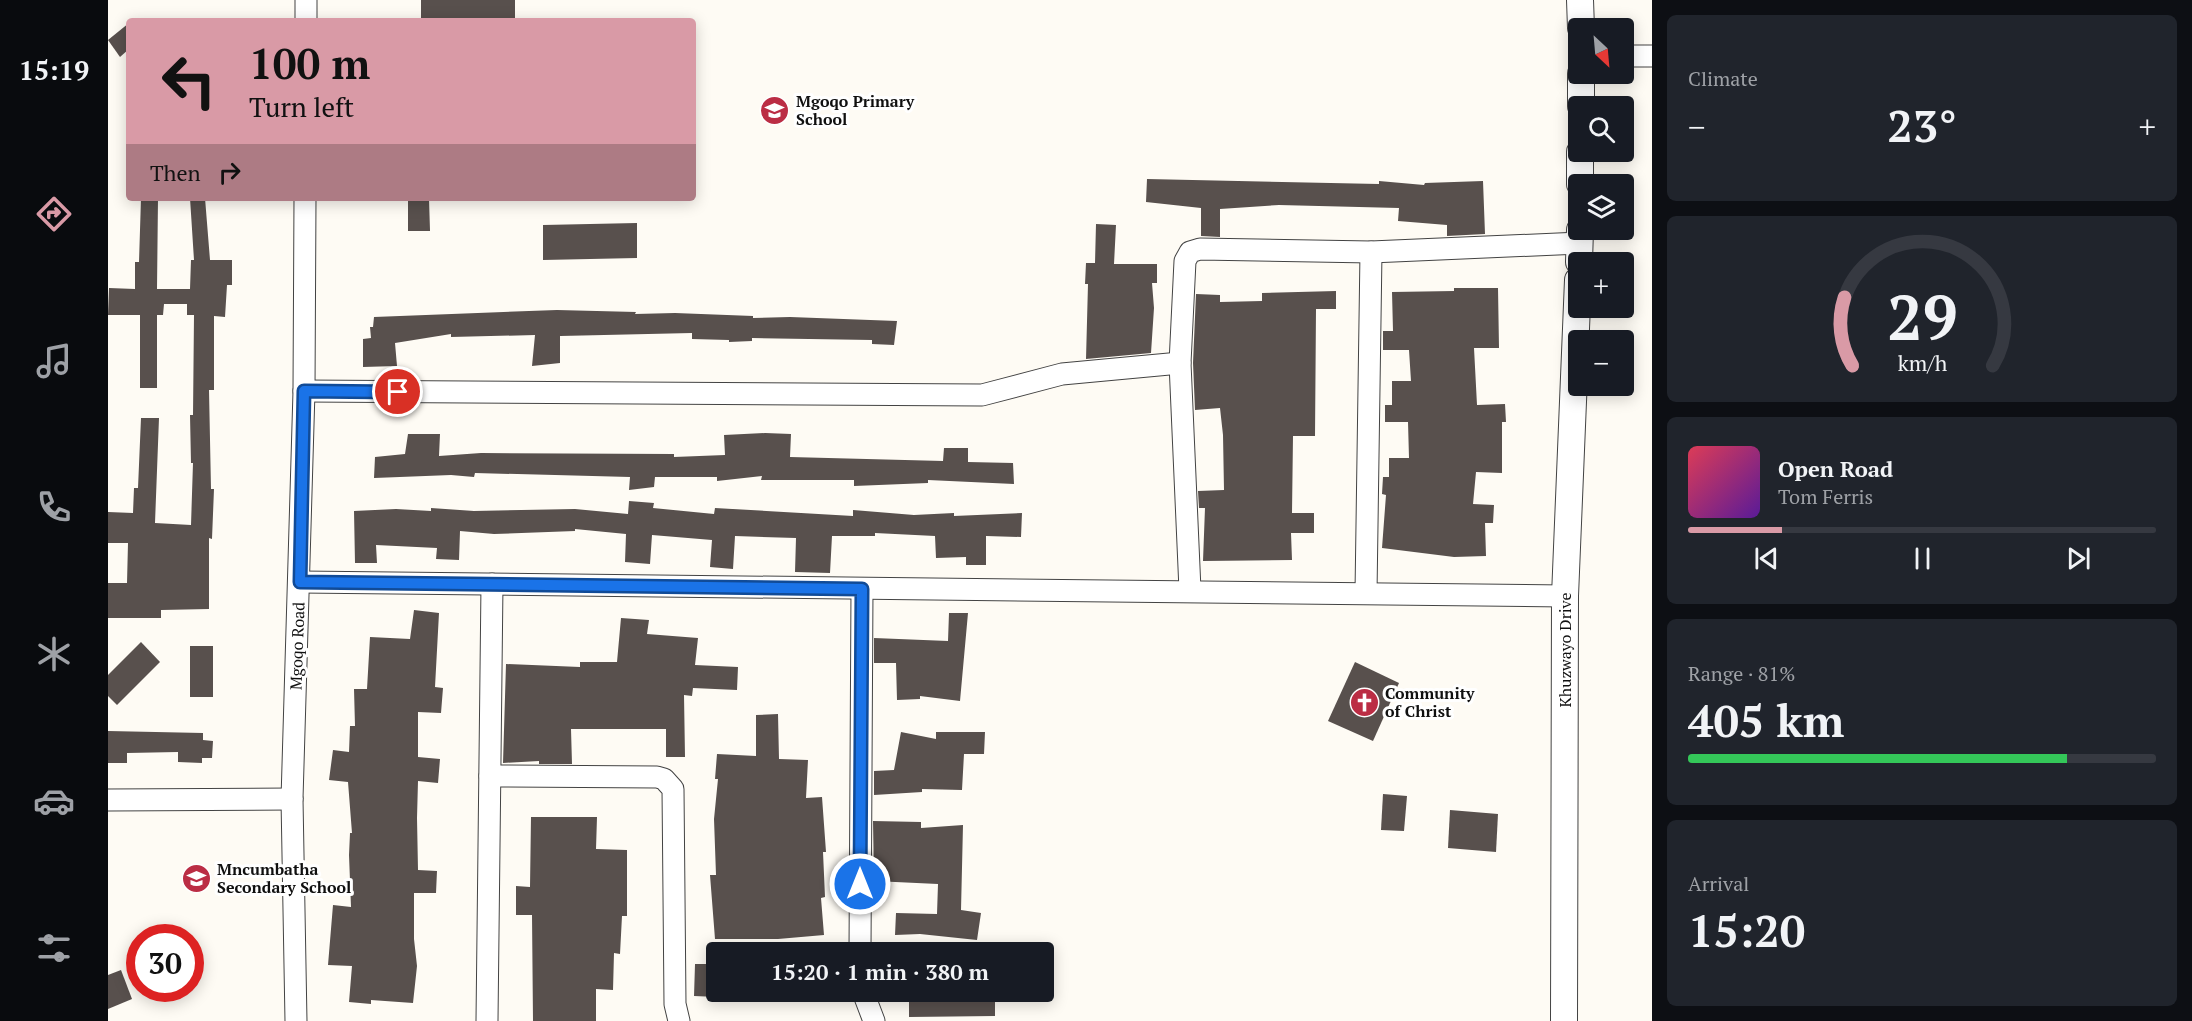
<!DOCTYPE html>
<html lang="en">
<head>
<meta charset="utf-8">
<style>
	:root { --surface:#171b24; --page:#20242c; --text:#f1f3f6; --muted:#9ea1a6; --line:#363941; --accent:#d99aa6 }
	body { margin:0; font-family:"PT Serif",serif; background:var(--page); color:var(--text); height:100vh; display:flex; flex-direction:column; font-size:22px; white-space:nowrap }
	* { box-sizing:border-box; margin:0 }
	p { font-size:20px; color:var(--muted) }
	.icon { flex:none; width:33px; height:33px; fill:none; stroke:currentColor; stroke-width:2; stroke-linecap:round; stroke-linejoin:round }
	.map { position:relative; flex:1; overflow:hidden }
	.details { display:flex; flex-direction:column; gap:15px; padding:15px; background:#0d0f14; width:540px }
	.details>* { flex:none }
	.hud { position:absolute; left:18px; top:18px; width:570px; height:183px; border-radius:6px; box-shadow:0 3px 15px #0003; background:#d99aa6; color:#111; overflow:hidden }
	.needle { width:39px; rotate:154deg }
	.buttons { position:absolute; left:1460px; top:18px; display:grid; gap:12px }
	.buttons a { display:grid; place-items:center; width:66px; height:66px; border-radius:6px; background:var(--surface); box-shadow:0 3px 15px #0003; font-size:30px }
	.speed { position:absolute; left:18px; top:924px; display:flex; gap:12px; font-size:30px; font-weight:700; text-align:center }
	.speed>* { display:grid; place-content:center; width:78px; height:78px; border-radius:50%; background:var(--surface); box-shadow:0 3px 15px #0003; line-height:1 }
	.speed .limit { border:9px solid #d22; background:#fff; color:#111 }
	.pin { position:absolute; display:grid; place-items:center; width:51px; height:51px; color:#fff; margin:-26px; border:3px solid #fff; border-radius:50%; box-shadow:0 2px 6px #0007 }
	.me { position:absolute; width:66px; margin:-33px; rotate:0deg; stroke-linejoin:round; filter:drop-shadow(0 0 4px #0008) }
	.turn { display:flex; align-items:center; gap:21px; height:126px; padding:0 24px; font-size:27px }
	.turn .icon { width:78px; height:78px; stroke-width:2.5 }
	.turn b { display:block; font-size:42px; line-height:51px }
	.then { display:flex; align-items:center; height:57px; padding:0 24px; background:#0003; gap:12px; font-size:22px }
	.big { font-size:45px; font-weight:800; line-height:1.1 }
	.details .tile { flex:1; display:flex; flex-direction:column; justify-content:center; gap:9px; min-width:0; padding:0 21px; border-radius:9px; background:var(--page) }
	.details .dial { align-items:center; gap:0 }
	.dial svg { height:156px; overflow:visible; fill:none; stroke:var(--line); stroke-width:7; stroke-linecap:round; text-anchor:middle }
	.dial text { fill:var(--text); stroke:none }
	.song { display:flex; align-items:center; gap:18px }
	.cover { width:72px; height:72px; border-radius:9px; background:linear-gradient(135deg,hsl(350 70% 55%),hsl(270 70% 35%)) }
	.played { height:6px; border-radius:3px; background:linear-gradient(90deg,var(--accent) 20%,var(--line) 20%) }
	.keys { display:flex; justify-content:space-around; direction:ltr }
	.heat { display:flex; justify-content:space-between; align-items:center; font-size:33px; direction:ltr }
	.charge { height:9px; border-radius:4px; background:linear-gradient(90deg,#34c759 81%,var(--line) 0) }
	.trip { position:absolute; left:598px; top:942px; width:348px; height:60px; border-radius:6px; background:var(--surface); box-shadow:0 3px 15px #0003; font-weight:800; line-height:60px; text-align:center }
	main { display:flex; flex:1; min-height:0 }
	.tabs { display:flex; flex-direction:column; width:108px; justify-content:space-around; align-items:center; background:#090b0e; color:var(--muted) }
	.tabs .icon { width:42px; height:42px }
	.tabs .current { color:var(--accent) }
	.tabs b { font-size:27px; color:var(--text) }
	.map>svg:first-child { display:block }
	.building { fill:#58504d }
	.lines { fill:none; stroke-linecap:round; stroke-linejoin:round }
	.minor-casing { stroke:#434343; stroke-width:23 }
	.tertiary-casing { stroke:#434343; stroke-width:28 }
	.minor { stroke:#fff; stroke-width:21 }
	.tertiary { stroke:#fff; stroke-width:26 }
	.route-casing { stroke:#114b97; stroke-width:15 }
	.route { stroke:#1a73e8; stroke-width:10 }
	.labels { text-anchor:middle; stroke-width:6; stroke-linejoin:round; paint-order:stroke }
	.poi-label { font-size:16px; font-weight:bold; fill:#101010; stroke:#fff; text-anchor:start }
	.street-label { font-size:16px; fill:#101010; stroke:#fff }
</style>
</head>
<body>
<main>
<nav class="tabs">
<b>15:19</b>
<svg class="icon current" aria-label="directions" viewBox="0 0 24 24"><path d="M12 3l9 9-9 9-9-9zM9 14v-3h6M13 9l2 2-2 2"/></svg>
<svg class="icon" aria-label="music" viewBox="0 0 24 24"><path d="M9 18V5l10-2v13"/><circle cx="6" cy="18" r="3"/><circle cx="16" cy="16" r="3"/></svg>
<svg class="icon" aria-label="phone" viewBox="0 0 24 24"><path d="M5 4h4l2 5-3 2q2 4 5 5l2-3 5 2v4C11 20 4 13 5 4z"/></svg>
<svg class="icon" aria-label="climate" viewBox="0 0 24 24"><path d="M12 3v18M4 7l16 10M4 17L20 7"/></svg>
<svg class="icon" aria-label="car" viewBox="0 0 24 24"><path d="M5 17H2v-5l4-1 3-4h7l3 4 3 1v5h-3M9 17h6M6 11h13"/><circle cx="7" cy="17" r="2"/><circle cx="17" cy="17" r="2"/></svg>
<svg class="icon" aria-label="filters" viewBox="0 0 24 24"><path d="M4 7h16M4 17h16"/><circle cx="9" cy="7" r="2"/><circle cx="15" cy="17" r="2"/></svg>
</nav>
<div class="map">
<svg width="1544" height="1021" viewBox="0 0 1544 1021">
	<rect width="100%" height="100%" fill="#fefbf4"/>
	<g class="building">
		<rect x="313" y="0" width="94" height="21"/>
		<polygon points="21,23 21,49 12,57 0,40"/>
		<polygon points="1039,179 1271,184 1271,181 1316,185 1317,183 1375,181 1377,234 1339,236 1339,225 1290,221 1291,208 1171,205 1112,209 1112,237 1093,236 1093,208 1038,202"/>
		<polygon points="33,198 50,198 49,289 82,289 83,260 86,260 82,198 97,198 102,260 124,260 124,285 119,285 117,317 106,316 106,390 101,390 103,489 106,489 104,539 101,538 101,609 53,610 53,618 0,618 0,583 19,583 20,543 0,543 0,512 25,513 26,488 30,488 33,418 51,418 47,523 83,525 85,463 83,463 82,415 85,415 86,315 79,315 79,304 56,304 55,315 49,315 49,388 32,388 32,315 0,315 1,288 27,289 27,262 31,262"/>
		<polygon points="300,198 321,198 322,231 300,231"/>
		<polygon points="529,223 529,258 435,260 435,225"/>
		<polygon points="988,224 1008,225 1006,264 1049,264 1049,283 1044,283 1046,308 1043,353 978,359 980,284 977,284 978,263 987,263"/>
		<polygon points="1346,288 1390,288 1391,348 1366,348 1369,405 1397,404 1398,422 1394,422 1394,473 1368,472 1365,504 1386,505 1385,523 1377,523 1378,556 1346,557 1274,548 1278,495 1274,494 1275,477 1281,477 1281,458 1301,458 1300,422 1277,422 1277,405 1284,405 1284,381 1303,381 1301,350 1275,350 1275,331 1285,331 1284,292 1346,291"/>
		<polygon points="1228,291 1228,309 1208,309 1207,436 1185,436 1184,513 1206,513 1206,533 1183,533 1184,560 1095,561 1097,508 1091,508 1090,491 1116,490 1115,435 1112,408 1087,410 1085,363 1088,294 1112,295 1112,302 1154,301 1154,293"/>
		<polygon points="449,310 528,312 527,314 567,313 645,316 645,318 682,317 789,321 786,345 764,344 764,340 644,338 644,341 621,342 621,340 584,339 584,333 452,336 452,363 424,366 427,335 343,337 343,334 287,343 289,366 255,367 255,339 263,338 262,327 265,327 266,317"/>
		<polygon points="300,434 332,434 331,456 373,453 566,454 566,457 617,455 616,435 657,433 683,434 682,457 835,461 836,448 860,448 860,462 905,463 906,484 820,480 820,483 746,486 746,480 653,480 654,476 609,481 609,477 547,477 546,487 521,490 522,477 367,473 366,477 343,475 266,478 267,457 297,454"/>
		<polygon points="521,501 546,503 545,508 606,514 607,508 745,516 745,510 806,515 846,513 846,516 914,513 913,537 878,536 878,565 858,565 858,557 828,558 827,536 767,533 767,536 724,536 722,573 687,572 688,538 627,536 625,569 602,567 604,540 544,535 542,564 517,562 518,534 467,529 467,531 386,534 352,531 351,560 328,559 329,548 268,545 269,563 247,563 246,511 288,509 323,511 323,508 366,511 467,509 520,514"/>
		<polygon points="306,610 331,613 327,687 335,688 333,713 310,712 310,757 332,759 330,783 310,781 309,818 310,870 329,871 328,893 306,893 306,939 309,966 305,1003 263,1000 263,1004 241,1002 244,966 220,965 225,905 243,907 241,855 242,833 244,833 240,782 221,780 225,750 241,752 242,726 247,726 246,689 259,689 262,637 302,639"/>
		<polygon points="841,613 860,613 852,701 812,696 812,699 789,700 788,663 766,663 766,638 840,641"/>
		<polygon points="513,618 541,620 539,634 590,638 587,665 630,667 629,690 585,688 584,696 576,695 577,757 558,757 558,729 463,729 464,764 431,764 431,761 395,763 398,664 472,667 472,662 509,662"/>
		<polygon points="33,642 52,662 9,705 0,696 0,675"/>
		<rect x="82" y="646" width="23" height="51"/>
		<polygon points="1247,662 1291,683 1265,741 1220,721"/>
		<polygon points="670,714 671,759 700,760 698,798 714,797 718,852 715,852 717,897 713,898 716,935 670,939 607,939 602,875 608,875 606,819 610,779 607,779 609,754 648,756 648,715"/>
		<polygon points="0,731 95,733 95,740 105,741 104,758 94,758 94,763 70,762 70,752 19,753 19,763 0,763"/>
		<polygon points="793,732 828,739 828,732 877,732 876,754 856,754 854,790 814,789 814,792 766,795 766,771 786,770"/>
		<polygon points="1275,794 1299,796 1296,831 1273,830"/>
		<polygon points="1342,810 1390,814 1388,852 1340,848"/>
		<polygon points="423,817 489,817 488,849 519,850 519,916 514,916 512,954 506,953 505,990 488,989 488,1021 425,1021 424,915 408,915 408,886 422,887"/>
		<polygon points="765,821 813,822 813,828 855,825 853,910 873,913 869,940 812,934 787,935 788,913 829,914 830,884 766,881"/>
		<polygon points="587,964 609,964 609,997 586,996"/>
		<polygon points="13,970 24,999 0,1009 0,975"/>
		<polygon points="801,992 887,992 887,1016 801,1017"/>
	</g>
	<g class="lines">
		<defs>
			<g id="minor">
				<polyline points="198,21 198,0"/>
				<polyline points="1515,56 1544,56"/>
				<polyline points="196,391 874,395 954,374 1072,363"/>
				<polyline points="192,582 1457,596"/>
				<polyline points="1082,590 1072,363 1077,261 1082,252 1092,249 1263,252 1472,243"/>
				<polyline points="1258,593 1263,252"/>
				<polyline points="382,776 549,777 556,779 565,789 567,1004 571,1021"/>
				<polyline points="0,800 184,799"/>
				<polyline points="752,952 754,589"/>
				<polyline points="755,992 766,1021"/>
				<polyline points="188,1021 184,799 196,391 197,198"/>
				<polyline points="379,1021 384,584"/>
			</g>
			<g id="tertiary">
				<polyline points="1472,0 1473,28"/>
				<polyline points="1473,106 1473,74"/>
				<polyline points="1472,184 1472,152"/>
				<polyline points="1471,262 1472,230"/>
				<polyline points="1456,1021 1457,596 1470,280"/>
			</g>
		</defs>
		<use href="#minor" class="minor-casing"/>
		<use href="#tertiary" class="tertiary-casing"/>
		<use href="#minor" class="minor"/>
		<use href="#tertiary" class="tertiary"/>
	</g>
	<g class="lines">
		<defs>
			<polyline id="route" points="290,392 196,391 192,582 754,589 752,884"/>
		</defs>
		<use href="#route" class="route-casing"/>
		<use href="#route" class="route"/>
	</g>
	<defs>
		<symbol id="school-disc" viewBox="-11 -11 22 22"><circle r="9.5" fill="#bb2d44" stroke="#fff"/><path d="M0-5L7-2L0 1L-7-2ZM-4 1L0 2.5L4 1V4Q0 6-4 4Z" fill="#fff"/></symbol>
		<symbol id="church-disc" viewBox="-11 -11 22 22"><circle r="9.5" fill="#bb2d44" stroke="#fff"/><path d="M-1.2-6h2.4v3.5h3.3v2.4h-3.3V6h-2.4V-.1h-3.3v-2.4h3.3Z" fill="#fff"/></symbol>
	</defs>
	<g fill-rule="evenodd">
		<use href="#school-disc" x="650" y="94" width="33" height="33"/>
		<use href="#church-disc" x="1240" y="686" width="33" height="33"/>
		<use href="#school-disc" x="72" y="862" width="33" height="33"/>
	</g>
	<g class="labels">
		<g class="poi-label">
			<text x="688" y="107">Mgoqo Primary<tspan x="688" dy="18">School</tspan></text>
			<text x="1277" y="699">Community<tspan x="1277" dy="18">of Christ</tspan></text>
			<text x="109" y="875">Mncumbatha<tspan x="109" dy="18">Secondary School</tspan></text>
		</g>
		<g class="street-label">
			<text transform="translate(189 646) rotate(-88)" y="6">Mgoqo Road</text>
			<text transform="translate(1457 650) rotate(-90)" y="6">Khuzwayo Drive</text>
		</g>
	</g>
</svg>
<div class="buttons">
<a><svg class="needle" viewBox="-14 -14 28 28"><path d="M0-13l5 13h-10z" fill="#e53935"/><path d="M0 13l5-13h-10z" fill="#9ea1a6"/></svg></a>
<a><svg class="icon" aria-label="search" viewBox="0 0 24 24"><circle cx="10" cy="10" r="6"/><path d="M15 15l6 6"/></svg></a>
<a><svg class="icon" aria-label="layers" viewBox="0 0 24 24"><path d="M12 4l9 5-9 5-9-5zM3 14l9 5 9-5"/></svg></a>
<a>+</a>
<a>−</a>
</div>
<div class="speed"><div class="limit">30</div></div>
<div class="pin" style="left:290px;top:392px;background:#d93025"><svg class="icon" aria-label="arrive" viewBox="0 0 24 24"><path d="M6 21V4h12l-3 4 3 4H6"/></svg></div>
<svg class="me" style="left:752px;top:884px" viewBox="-20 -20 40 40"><circle r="17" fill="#1a73e8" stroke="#fff" stroke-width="3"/><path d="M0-11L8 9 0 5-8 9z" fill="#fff"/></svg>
<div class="trip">15:20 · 1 min · 380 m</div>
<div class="hud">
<div class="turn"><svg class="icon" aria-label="left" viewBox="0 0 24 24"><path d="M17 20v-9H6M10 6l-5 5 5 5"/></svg><div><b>100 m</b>Turn left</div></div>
<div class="then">Then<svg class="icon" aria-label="right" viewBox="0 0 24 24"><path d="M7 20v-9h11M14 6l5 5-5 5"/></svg></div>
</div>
</div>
<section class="details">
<div class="tile"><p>Climate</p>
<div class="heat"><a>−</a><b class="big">23°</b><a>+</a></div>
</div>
<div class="tile dial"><svg viewBox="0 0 100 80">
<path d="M14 69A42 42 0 1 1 86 69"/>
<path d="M14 69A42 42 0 0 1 10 34" stroke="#d99aa6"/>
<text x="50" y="56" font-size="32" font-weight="700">29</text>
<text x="50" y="72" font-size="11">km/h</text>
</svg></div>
<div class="tile">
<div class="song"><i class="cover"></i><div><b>Open Road</b><p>Tom Ferris</p></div></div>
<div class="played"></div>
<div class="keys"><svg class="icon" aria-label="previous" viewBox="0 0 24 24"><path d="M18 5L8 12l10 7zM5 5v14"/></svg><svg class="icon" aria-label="pause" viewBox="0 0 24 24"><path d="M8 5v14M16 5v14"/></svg><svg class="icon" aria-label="next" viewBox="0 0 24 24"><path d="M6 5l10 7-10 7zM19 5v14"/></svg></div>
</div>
<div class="tile"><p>Range · 81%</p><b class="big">405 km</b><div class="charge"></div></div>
<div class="tile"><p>Arrival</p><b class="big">15:20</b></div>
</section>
</main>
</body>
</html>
